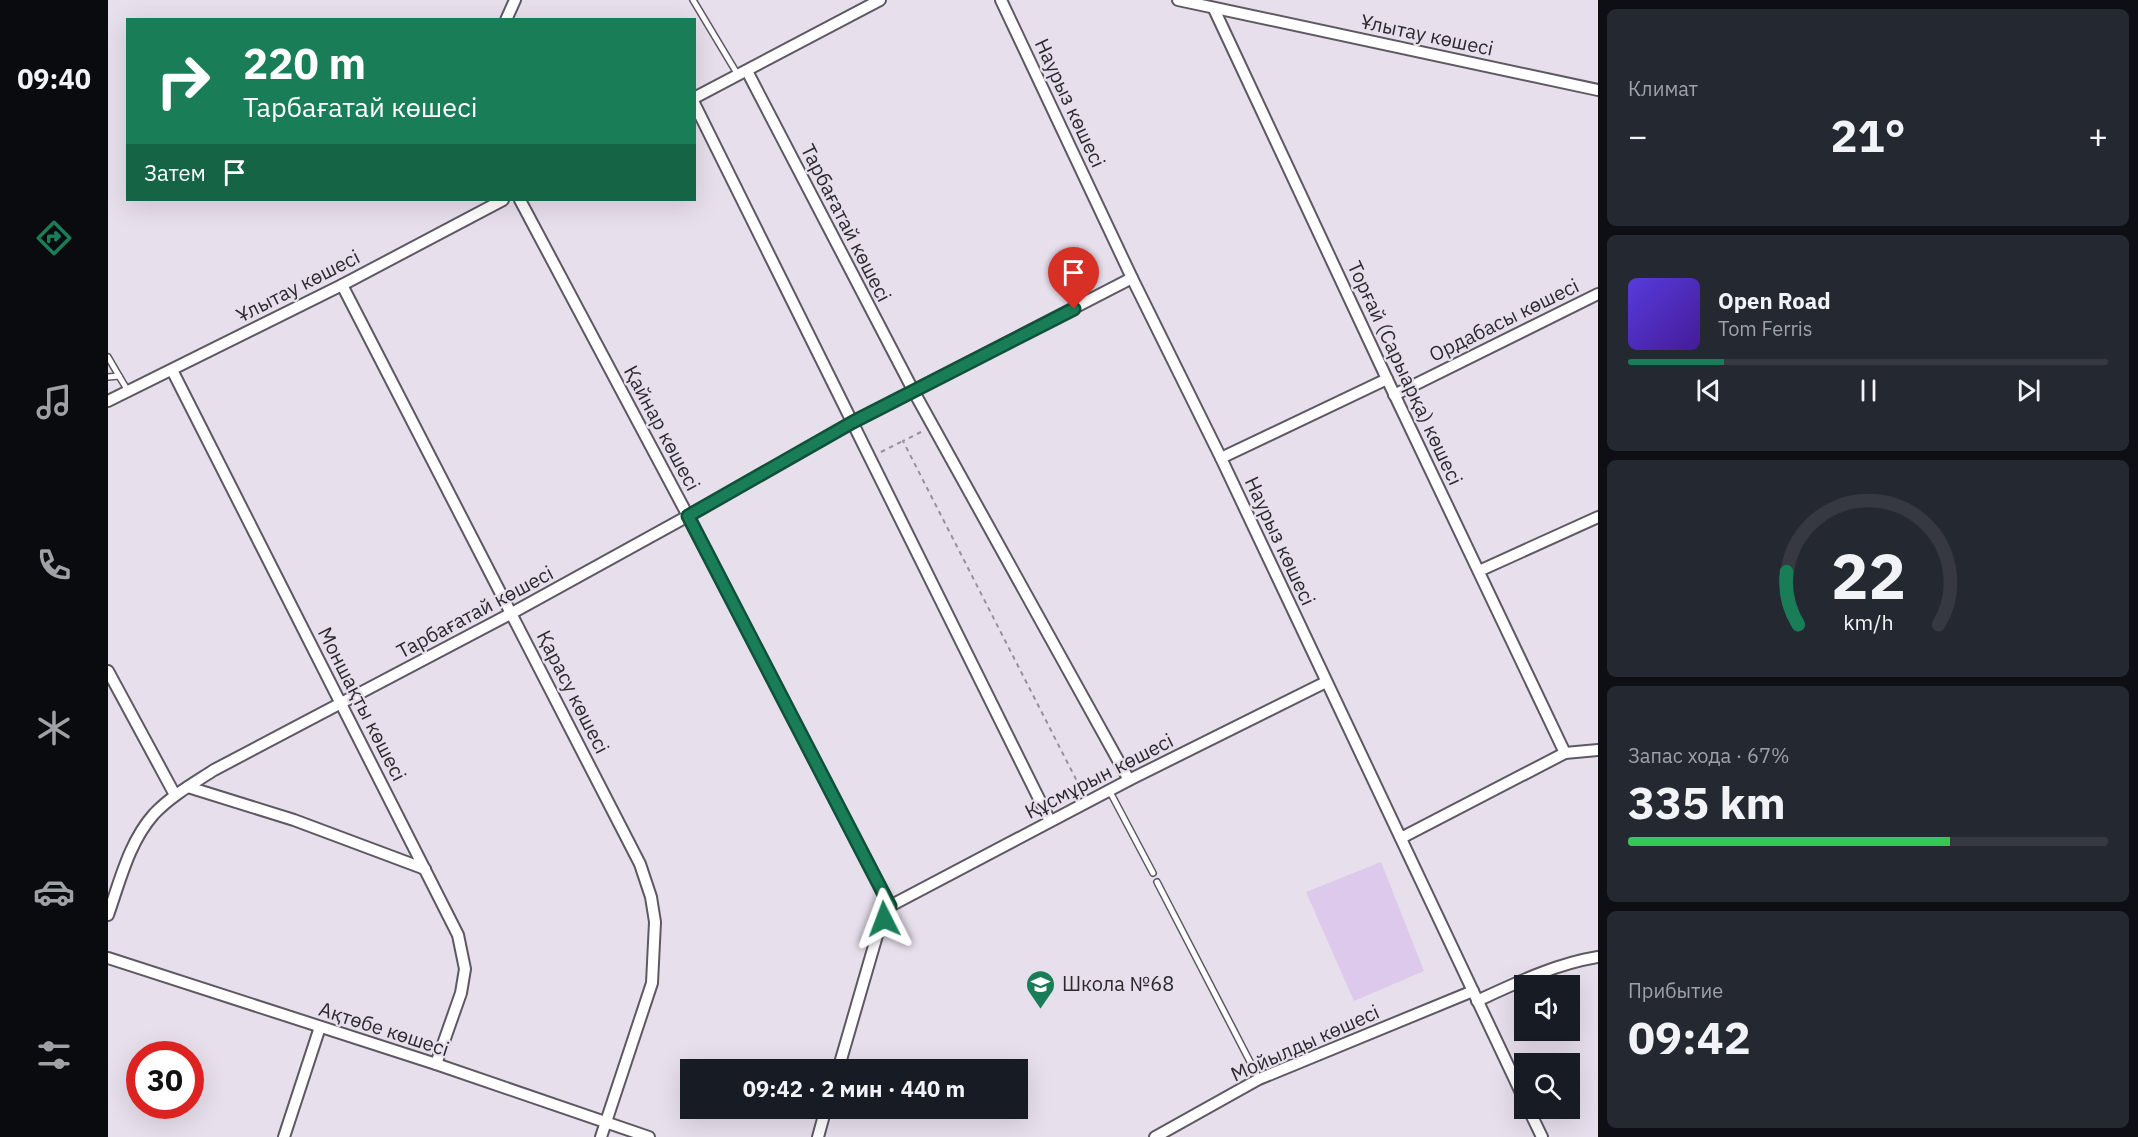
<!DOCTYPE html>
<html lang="ru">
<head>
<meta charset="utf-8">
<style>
	:root { --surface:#171b24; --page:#242831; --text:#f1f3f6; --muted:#9ea1a6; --line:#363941; --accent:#197e57 }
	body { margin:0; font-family:"IBM Plex Sans",sans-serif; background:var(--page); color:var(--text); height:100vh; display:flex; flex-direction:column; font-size:22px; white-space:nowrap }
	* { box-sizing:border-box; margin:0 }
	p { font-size:20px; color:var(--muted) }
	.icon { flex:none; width:33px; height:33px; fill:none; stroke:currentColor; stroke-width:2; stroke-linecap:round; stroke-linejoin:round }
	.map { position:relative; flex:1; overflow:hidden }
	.sheet { display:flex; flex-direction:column; gap:9px; padding:9px; background:#0d0f14; width:540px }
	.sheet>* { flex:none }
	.hud { position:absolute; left:18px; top:18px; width:570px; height:183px; border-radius:0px; box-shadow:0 6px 24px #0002; background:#197e57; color:#fff; overflow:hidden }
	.fabs { position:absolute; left:1406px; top:975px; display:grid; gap:12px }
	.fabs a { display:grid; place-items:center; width:66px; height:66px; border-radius:0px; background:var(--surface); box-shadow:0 6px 24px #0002; font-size:30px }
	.speed { position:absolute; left:18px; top:1041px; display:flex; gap:12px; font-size:30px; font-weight:700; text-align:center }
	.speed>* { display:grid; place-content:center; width:78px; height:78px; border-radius:50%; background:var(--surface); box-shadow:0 6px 24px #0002; line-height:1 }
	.speed .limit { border:9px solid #d22; background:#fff; color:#111 }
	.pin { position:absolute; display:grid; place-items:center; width:51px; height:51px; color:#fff; margin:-62px -26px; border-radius:50% 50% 50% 0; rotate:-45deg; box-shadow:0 0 6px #0007 }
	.pin .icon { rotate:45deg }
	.me { position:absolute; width:66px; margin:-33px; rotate:357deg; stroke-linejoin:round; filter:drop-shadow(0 0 4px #0008) }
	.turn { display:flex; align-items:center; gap:21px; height:126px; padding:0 18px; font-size:27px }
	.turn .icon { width:78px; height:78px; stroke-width:2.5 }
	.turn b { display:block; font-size:42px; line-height:51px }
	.then { display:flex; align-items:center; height:57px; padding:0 18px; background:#0003; gap:12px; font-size:22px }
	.big { font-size:45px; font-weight:700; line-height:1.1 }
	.sheet .widget { flex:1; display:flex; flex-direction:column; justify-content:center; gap:9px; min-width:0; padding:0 21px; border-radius:9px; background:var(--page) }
	.sheet .dial { align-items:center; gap:0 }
	.dial svg { height:156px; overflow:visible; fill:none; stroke:var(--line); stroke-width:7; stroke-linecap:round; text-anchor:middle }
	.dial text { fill:var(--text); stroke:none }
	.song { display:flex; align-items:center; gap:18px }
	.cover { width:72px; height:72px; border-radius:9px; background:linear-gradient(135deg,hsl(250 70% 55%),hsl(260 70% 35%)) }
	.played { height:6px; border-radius:3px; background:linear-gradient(90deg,var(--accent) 20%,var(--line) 20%) }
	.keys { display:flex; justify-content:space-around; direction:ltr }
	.heat { display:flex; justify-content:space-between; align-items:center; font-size:33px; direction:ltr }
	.charge { height:9px; border-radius:4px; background:linear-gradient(90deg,#34c759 67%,var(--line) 0) }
	.trip { position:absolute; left:572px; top:1059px; width:348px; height:60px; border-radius:0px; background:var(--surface); box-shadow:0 6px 24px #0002; font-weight:700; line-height:60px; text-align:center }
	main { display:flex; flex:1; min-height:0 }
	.dock { display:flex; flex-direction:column; width:108px; justify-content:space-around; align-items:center; background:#090b0e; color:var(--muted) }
	.dock .icon { width:42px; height:42px }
	.dock .active { color:var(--accent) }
	.dock b { font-size:27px; color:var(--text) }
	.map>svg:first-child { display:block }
	.green { fill:#ddc9eb }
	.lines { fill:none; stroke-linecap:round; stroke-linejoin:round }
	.service-casing { stroke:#5e5863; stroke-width:8 }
	.minor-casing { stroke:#5e5863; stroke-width:14 }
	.path { stroke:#969099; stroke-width:2; stroke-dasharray:4.5 4.5; stroke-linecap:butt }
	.service { stroke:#fff; stroke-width:5 }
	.minor { stroke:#fff; stroke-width:10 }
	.route-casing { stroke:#105239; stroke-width:15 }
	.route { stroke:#197e57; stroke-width:10 }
	.labels { text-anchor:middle; stroke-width:4.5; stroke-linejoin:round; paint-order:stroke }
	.street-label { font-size:20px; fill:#2d2a2f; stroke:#e7dfec }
	.poi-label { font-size:20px; fill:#2d2a2f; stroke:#e7dfec; text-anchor:start }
</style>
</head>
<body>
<main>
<nav class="dock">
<b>09:40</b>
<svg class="icon active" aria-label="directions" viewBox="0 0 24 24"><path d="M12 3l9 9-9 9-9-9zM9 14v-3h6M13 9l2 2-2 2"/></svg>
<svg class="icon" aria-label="music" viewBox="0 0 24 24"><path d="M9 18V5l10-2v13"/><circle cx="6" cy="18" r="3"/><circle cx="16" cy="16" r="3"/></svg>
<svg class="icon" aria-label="phone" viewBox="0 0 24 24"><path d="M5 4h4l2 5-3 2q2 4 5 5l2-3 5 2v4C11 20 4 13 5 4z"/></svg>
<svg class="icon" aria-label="climate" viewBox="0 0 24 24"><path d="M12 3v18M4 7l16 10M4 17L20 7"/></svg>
<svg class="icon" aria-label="car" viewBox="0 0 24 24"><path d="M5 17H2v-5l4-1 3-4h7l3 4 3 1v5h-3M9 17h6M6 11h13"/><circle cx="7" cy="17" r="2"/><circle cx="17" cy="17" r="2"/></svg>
<svg class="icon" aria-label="filters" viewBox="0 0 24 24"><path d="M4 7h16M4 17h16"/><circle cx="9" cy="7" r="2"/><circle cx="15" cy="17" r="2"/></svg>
</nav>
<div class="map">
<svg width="1490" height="1137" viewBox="0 0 1490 1137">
	<rect width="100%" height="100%" fill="#e7dfec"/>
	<polygon class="green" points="1273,862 1316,971 1246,1001 1198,892"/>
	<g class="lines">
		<defs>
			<g id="service">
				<polyline points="585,0 630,75"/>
				<polyline points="0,357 11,376"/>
				<polyline points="0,377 11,376 20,391"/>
				<polyline points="1001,790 1045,873"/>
				<polyline points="1049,882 1151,1079"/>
			</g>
			<g id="minor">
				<polyline points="893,0 1024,278 1113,458 1416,1099"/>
				<polyline points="1070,0 1490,90"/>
				<polyline points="1106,9 1279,379 1457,753"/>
				<polyline points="398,20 407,0"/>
				<polyline points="639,71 806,392 1021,780"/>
				<polyline points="586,98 772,0"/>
				<polyline points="586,103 942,821"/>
				<polyline points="412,200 580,516 782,906 770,932 730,1070"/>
				<polyline points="234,285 532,864 543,897 547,922 544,983 493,1137"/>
				<polyline points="64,370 350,935 357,969 353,993 328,1064"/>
				<polyline points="1286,395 1490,294"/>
				<polyline points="0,401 234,285 395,200"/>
				<polyline points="1113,458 1279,379"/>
				<polyline points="1371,571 1490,517"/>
				<polyline points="0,671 67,795"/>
				<polyline points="80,787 186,820 317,869"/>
				<polyline points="1293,838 1457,753 1490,750"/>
				<polyline points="782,906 1021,780 1218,682"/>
				<path d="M0 915C12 881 21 842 46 814 63 796 86 783 106 770L404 613 580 516 745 422 1024 278"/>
				<polyline points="0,958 328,1064 541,1137"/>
				<path d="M1369 1001C1408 983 1447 964 1490 957"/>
				<polyline points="1420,1108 1434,1137"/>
				<polyline points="176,1137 212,1027"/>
				<polyline points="710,1137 718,1108"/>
				<polyline points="1047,1137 1151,1079 1365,991"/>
			</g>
		</defs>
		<use href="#service" class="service-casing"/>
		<use href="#minor" class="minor-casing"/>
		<g class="path">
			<polyline points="813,432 795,441 974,791"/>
			<polyline points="773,452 795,441"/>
		</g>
		<use href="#service" class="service"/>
		<use href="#minor" class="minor"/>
	</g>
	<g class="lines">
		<defs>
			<polyline id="route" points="776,919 782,906 580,516 745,422 966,309"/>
		</defs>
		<use href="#route" class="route-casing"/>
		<use href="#route" class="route"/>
	</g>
	<defs>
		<symbol id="school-pin" viewBox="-11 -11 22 30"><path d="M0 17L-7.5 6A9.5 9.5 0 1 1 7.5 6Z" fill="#197e57" stroke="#e7dfec"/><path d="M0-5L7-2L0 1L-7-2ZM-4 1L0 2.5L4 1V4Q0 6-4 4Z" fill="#fff"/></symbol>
	</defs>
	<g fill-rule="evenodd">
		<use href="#school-pin" x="916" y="968" width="33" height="45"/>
	</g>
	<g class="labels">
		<g class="street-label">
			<text transform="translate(1319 35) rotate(12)" y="7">Ұлытау көшесі</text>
			<text transform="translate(962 103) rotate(65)" y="7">Наурыз көшесі</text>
			<text transform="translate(738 223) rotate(63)" y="7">Тарбағатай көшесі</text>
			<text transform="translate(190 286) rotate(-27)" y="7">Ұлытау көшесі</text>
			<text transform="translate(1396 320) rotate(-26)" y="7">Ордабасы көшесі</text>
			<text transform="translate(1297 373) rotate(65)" y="7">Торғай (Сарыарқа) көшесі</text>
			<text transform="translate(554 428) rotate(62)" y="7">Қайнар көшесі</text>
			<text transform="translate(1172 541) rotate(65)" y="7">Наурыз көшесі</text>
			<text transform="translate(367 612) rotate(-28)" y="7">Тарбағатай көшесі</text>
			<text transform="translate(465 692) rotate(63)" y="7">Қарасу көшесі</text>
			<text transform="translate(254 704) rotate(63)" y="7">Моншақты көшесі</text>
			<text transform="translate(991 776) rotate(-27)" y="7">Құсмұрын көшесі</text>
			<text transform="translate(276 1029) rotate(18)" y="7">Ақтөбе көшесі</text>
			<text transform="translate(1197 1043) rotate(-24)" y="7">Мойылды көшесі</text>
		</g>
		<g class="poi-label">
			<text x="954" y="991">Школа №68</text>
		</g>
	</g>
</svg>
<div class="fabs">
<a><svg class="icon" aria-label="sound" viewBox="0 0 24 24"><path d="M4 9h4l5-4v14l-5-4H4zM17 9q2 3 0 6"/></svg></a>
<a><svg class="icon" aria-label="search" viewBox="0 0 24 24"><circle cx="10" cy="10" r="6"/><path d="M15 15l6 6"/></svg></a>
</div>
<div class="speed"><div class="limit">30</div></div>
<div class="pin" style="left:966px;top:309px;background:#d93025"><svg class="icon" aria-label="arrive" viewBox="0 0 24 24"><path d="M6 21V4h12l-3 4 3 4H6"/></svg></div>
<svg class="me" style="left:776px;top:919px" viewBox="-20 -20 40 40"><path d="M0-17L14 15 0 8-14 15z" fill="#197e57" stroke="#fff" stroke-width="4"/></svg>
<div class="trip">09:42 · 2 мин · 440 m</div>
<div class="hud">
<div class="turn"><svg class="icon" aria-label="right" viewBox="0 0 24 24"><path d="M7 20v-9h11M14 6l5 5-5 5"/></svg><div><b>220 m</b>Тарбағатай көшесі</div></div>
<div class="then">Затем<svg class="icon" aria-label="arrive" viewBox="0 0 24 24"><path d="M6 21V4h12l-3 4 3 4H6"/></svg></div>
</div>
</div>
<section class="sheet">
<div class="widget"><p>Климат</p>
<div class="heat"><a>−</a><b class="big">21°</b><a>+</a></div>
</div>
<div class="widget">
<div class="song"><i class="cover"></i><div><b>Open Road</b><p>Tom Ferris</p></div></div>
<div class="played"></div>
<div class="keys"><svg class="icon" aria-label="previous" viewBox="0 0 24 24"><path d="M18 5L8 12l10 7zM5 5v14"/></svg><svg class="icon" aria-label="pause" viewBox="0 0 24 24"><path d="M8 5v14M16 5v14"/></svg><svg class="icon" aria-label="next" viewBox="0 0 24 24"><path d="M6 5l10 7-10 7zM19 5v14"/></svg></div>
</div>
<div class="widget dial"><svg viewBox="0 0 100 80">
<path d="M14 69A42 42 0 1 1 86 69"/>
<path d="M14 69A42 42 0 0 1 8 42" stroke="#197e57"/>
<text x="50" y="56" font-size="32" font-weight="700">22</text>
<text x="50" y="72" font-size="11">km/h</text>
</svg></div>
<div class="widget"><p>Запас хода · 67%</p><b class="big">335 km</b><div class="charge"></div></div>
<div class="widget"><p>Прибытие</p><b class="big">09:42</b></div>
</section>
</main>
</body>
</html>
